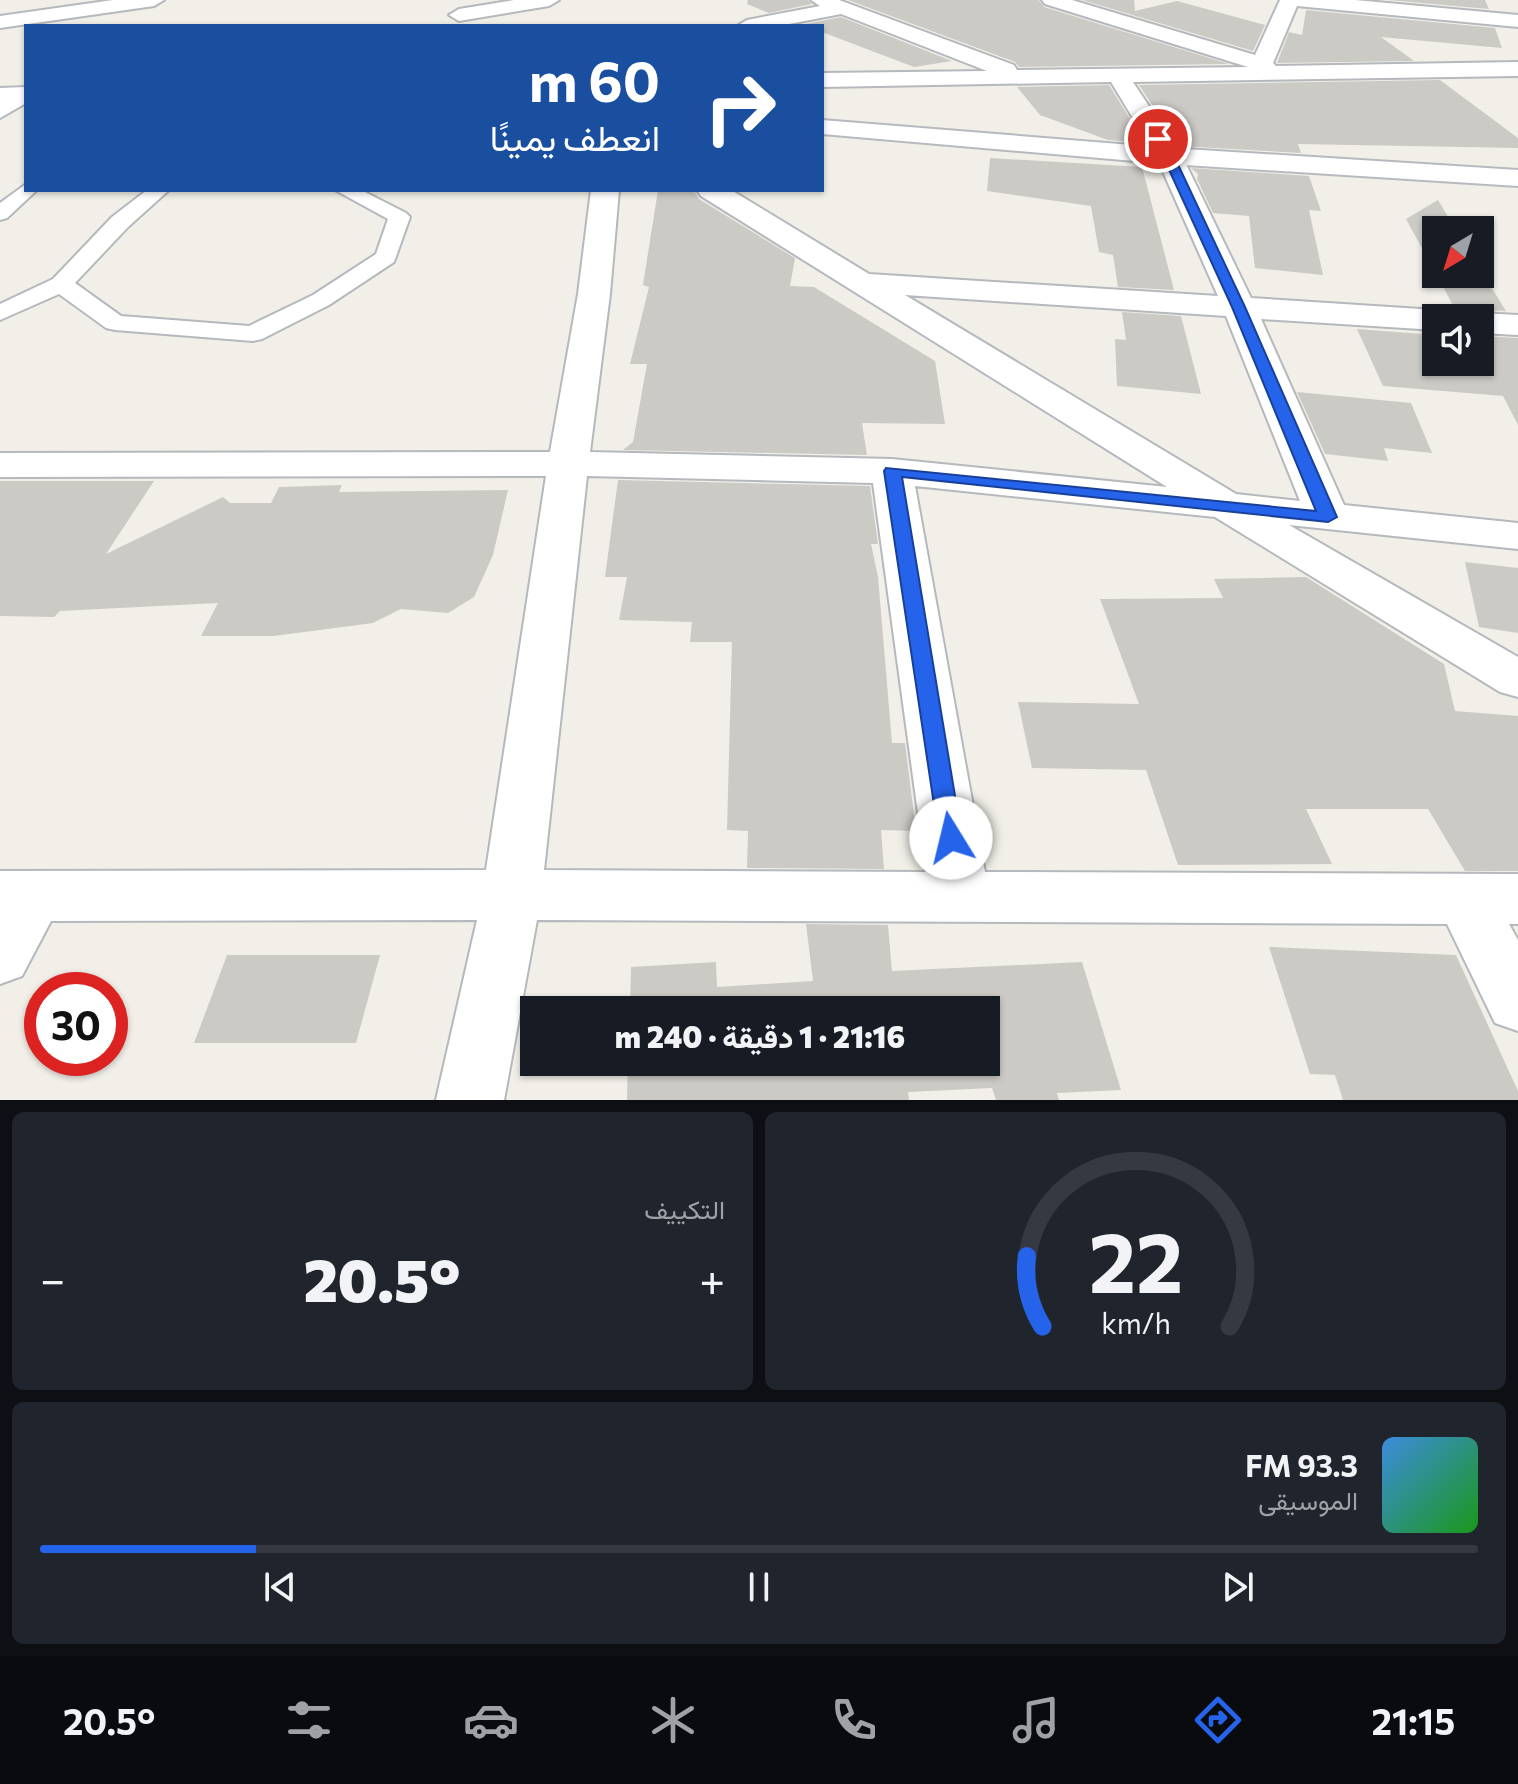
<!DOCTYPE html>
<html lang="ar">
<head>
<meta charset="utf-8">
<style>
	:root { --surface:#171b24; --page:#20242c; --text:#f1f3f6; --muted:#9ea1a6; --line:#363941; --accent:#2563eb }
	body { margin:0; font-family:Commissioner,Vazirmatn,sans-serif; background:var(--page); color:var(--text); direction:rtl; height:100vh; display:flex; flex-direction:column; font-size:30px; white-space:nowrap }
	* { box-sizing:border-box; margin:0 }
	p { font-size:26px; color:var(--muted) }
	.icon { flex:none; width:44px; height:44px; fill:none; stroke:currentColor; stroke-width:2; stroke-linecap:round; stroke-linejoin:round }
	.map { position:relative; height:1100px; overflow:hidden; direction:ltr }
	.sheet { display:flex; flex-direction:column; gap:12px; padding:12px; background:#0d0f14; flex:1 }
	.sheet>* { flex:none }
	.hud { position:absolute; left:24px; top:24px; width:800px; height:168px; border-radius:0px; box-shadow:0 2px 6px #0004; direction:rtl; background:#1a4fa0; color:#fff; overflow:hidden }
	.needle { width:52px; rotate:218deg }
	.tools { position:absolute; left:1422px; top:216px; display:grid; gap:16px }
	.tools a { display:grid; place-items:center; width:72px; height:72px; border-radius:0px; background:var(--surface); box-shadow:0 2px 6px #0004; font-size:40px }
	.speed { position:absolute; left:24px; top:972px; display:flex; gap:16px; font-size:40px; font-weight:700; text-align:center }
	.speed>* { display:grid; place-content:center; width:104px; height:104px; border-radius:50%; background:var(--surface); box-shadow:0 2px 6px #0004; line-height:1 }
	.speed .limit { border:12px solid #d22; background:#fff; color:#111 }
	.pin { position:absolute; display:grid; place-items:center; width:68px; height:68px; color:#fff; margin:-34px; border:4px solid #fff; border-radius:50%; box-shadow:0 2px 8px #0007 }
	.me { position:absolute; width:88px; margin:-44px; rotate:351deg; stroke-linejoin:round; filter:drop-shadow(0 0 6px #0008) }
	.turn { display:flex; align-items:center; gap:28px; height:168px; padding:0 32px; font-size:36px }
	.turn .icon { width:104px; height:104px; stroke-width:2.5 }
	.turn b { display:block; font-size:56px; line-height:68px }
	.big { font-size:60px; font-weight:800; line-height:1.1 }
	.sheet .widget { flex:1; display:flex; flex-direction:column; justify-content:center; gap:12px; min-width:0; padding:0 28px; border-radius:12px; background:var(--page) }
	.sheet .dial { align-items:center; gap:0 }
	.dial svg { height:208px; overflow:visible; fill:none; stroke:var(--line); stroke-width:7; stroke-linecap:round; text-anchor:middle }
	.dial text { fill:var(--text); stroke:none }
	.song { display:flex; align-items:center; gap:24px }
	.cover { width:96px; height:96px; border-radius:12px; background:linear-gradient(135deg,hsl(210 70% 55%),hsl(120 70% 35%)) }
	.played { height:8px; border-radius:4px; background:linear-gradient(90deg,var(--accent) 15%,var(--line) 15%) }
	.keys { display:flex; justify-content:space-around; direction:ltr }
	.heat { display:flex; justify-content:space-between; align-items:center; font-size:44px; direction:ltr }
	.sheet .tiles { flex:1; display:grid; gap:12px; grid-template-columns:1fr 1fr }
	.widget:last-child { grid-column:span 2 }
	.trip { position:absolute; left:520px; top:996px; width:480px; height:80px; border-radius:0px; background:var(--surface); box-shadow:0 2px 6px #0004; font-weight:800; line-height:80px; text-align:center; direction:rtl }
	.tabs { display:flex; height:128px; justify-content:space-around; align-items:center; background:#090b0e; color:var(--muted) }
	.tabs .icon { width:56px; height:56px }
	.tabs .current { color:var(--accent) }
	.tabs b { font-size:36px; color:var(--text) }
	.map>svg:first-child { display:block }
	.building { fill:#cccac5 }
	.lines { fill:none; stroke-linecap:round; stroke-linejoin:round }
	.lane-casing { stroke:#b5b8bc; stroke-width:4 }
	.street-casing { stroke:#b5b8bc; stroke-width:4 }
	.secondary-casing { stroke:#b6babf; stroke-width:4 }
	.lane { fill:#fff; fill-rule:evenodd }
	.street { fill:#fff; fill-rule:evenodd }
	.secondary { fill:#fff; fill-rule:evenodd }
	.route { fill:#2563eb; stroke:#184099; stroke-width:2 }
</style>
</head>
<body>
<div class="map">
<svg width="1518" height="1100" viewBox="0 0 1518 1100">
	<rect width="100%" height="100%" fill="#f1efe8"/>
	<g class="building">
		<polygon points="748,0 808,0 812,4 769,13 747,4"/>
		<polygon points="848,0 1039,0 1044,7 1229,64 1019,67 1015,62"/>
		<polygon points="1082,0 1134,0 1135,11 1177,1 1265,25 1253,51"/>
		<polygon points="1388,0 1485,0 1489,9"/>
		<polygon points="1306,10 1495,28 1502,48 1381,37 1414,61 1277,63 1289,32 1302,35"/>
		<polygon points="841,17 952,61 914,67 822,32 822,26 801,25"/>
		<polygon points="1440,80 1518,138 1518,148 1298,144 1301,153 1179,146 1139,85"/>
		<polygon points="1109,85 1145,143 1108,140 1040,115 1017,87"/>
		<polygon points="990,158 1142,167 1174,290 1118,287 1113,255 1099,252 1091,206 987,191"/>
		<polygon points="1191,168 1309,176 1321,211 1309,210 1323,275 1255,268 1249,216 1213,213 1197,179 1198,174"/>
		<polygon points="658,190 694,190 699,199 795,258 790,286 814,287 935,361 945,424 862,423 867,455 623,450 633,442 647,364 630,364 649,287 643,285"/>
		<polygon points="1438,200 1456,230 1436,230 1436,274 1480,274 1480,269 1506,311 1480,310 1460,318 1406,219"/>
		<polygon points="1122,312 1181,316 1201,394 1117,386 1115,339 1126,340"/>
		<polygon points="1357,329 1436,335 1436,362 1480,362 1480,336 1518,338 1518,425 1503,396 1383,386"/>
		<polygon points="1297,392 1411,403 1432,453 1384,448 1388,461 1325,454"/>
		<polygon points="618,480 870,486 878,544 871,544 878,577 892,743 905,743 916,831 881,830 884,869 747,868 748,831 727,830 732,642 690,642 692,622 619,620 627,577 605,577"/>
		<polygon points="0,481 154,481 106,554 223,497 230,503 271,503 279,487 342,485 339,492 508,490 493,555 474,597 448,613 401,609 373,623 274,636 201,636 218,603 60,611 54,617 0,616"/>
		<polygon points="1465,562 1518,568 1518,633 1479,627"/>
		<polygon points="1306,577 1444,664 1455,711 1518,716 1518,871 1465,871 1428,809 1306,809 1332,864 1178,865 1146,770 1032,768 1018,702 1139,704 1100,599 1223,598 1214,579"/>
		<polygon points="806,924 888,925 892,971 1082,962 1121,1090 1057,1093 1059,1100 996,1100 992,1088 908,1092 909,1100 627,1100 628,1062 986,1062 986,1010 630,1010 631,967 716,962 717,987 813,981"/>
		<polygon points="1269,947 1456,955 1518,1091 1518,1100 1343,1100 1335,1075 1310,1074"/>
		<polygon points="227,955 380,955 356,1043 194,1043"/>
	</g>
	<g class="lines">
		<defs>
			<g id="lane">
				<polygon points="26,184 26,190 37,190 7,218 0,220 0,203"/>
				<polygon points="147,190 169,190 128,227 75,283 121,316 249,326 313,295 376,254 388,219 335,190 361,190 406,213 410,217 394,262 329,305 262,339 253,341 115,330 106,328 59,294 0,320 0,304 53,279 112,217"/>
			</g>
			<g id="street">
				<polygon points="113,0 164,0 154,6 0,28 0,16"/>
				<polygon points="514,0 559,0 549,6 459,21 449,15 459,9"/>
				<path d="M811 0H839L1014 65 1017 70 1248 67 1045 4 1042 0H1072L1255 55 1280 0H1355L1518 15V27L1297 6 1273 63 1276 66 1518 62V76L1133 82 1182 156 1251 298 1436 310 1448 313 1451 318H1436V330L1261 319 1344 505 1518 523V549L1289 525 1518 657V697L1500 692 1215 517 915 486 985 872 1518 874V924H1509L1518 940V1031L1495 1023 1447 924 537 920 504 1100H436L477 920 51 921 22 976 0 984V871L486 870 546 476 0 477V453L550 452 578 294 591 190H619L610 294 590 452 892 459 1167 487 701 196 697 190H731L869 274 1218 296 1156 156 1111 82 822 87V73L987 71 841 14 779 26H737L747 20 820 6ZM905 295 1226 316 1300 501 1236 494ZM587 476 873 483 926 872 544 870Z"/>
				<polygon points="26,87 26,103 0,118 0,100 16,89"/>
				<polygon points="1480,313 1518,315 1518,335 1480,333 1480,318 1467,318"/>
			</g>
			<g id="secondary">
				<polygon points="26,87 26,101 0,102 0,88"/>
				<polygon points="822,120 1169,148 1518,170 1518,186 1169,164 822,134"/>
			</g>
		</defs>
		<use href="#lane" class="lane-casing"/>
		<use href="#street" class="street-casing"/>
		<use href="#secondary" class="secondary-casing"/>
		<use href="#lane" class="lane"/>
		<use href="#street" class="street"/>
		<use href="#secondary" class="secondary"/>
	</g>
	<polygon class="route" points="1154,137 1161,137 1174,156 1245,307 1337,517 1328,522 902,477 962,838 959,844 951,847 942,844 939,838 884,471 886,468 1316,511 1232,307"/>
</svg>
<div class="tools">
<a><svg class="needle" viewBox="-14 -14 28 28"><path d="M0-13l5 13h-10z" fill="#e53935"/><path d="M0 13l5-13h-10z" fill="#9ea1a6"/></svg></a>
<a><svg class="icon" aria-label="sound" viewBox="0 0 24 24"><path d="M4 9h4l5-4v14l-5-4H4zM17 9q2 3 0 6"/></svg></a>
</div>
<div class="speed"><div class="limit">30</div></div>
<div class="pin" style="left:1158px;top:139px;background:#d93025"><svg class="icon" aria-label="arrive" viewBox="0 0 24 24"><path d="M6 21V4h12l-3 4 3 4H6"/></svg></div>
<svg class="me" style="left:951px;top:838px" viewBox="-20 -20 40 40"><circle r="19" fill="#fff"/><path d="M0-13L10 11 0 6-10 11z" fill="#2563eb"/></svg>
<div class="trip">21:16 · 1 دقيقة · 240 m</div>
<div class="hud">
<div class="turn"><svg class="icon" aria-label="right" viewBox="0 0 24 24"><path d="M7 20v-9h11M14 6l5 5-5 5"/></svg><div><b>60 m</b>انعطف يمينًا</div></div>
</div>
</div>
<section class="sheet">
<div class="tiles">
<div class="widget dial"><svg viewBox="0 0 100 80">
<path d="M14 69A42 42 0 1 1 86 69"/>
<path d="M14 69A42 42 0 0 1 8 42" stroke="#2563eb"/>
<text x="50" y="56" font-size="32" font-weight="700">22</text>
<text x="50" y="72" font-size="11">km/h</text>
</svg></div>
<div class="widget"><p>التكييف</p>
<div class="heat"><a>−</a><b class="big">20.5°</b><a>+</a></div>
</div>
<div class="widget">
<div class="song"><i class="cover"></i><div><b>93.3 FM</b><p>الموسيقى</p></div></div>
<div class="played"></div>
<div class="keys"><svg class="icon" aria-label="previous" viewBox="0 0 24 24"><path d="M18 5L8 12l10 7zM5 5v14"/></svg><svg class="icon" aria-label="pause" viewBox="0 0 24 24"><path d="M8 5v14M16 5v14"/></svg><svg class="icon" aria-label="next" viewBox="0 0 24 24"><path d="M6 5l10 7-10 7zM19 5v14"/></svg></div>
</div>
</div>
</section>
<nav class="tabs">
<b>21:15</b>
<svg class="icon current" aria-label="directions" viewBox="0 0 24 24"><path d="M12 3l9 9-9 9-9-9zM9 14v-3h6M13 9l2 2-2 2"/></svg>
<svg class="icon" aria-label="music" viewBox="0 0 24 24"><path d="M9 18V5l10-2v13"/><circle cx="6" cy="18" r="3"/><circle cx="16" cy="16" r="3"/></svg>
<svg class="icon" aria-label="phone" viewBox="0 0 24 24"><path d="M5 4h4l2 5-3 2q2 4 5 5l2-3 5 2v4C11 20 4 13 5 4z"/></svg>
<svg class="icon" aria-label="climate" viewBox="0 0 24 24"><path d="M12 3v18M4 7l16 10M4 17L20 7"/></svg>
<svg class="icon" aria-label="car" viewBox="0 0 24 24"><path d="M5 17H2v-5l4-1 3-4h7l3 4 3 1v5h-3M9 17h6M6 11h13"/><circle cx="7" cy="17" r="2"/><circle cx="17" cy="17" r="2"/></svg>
<svg class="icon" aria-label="filters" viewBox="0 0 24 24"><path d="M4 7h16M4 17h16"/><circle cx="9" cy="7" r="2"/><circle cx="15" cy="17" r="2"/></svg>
<b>20.5°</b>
</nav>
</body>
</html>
